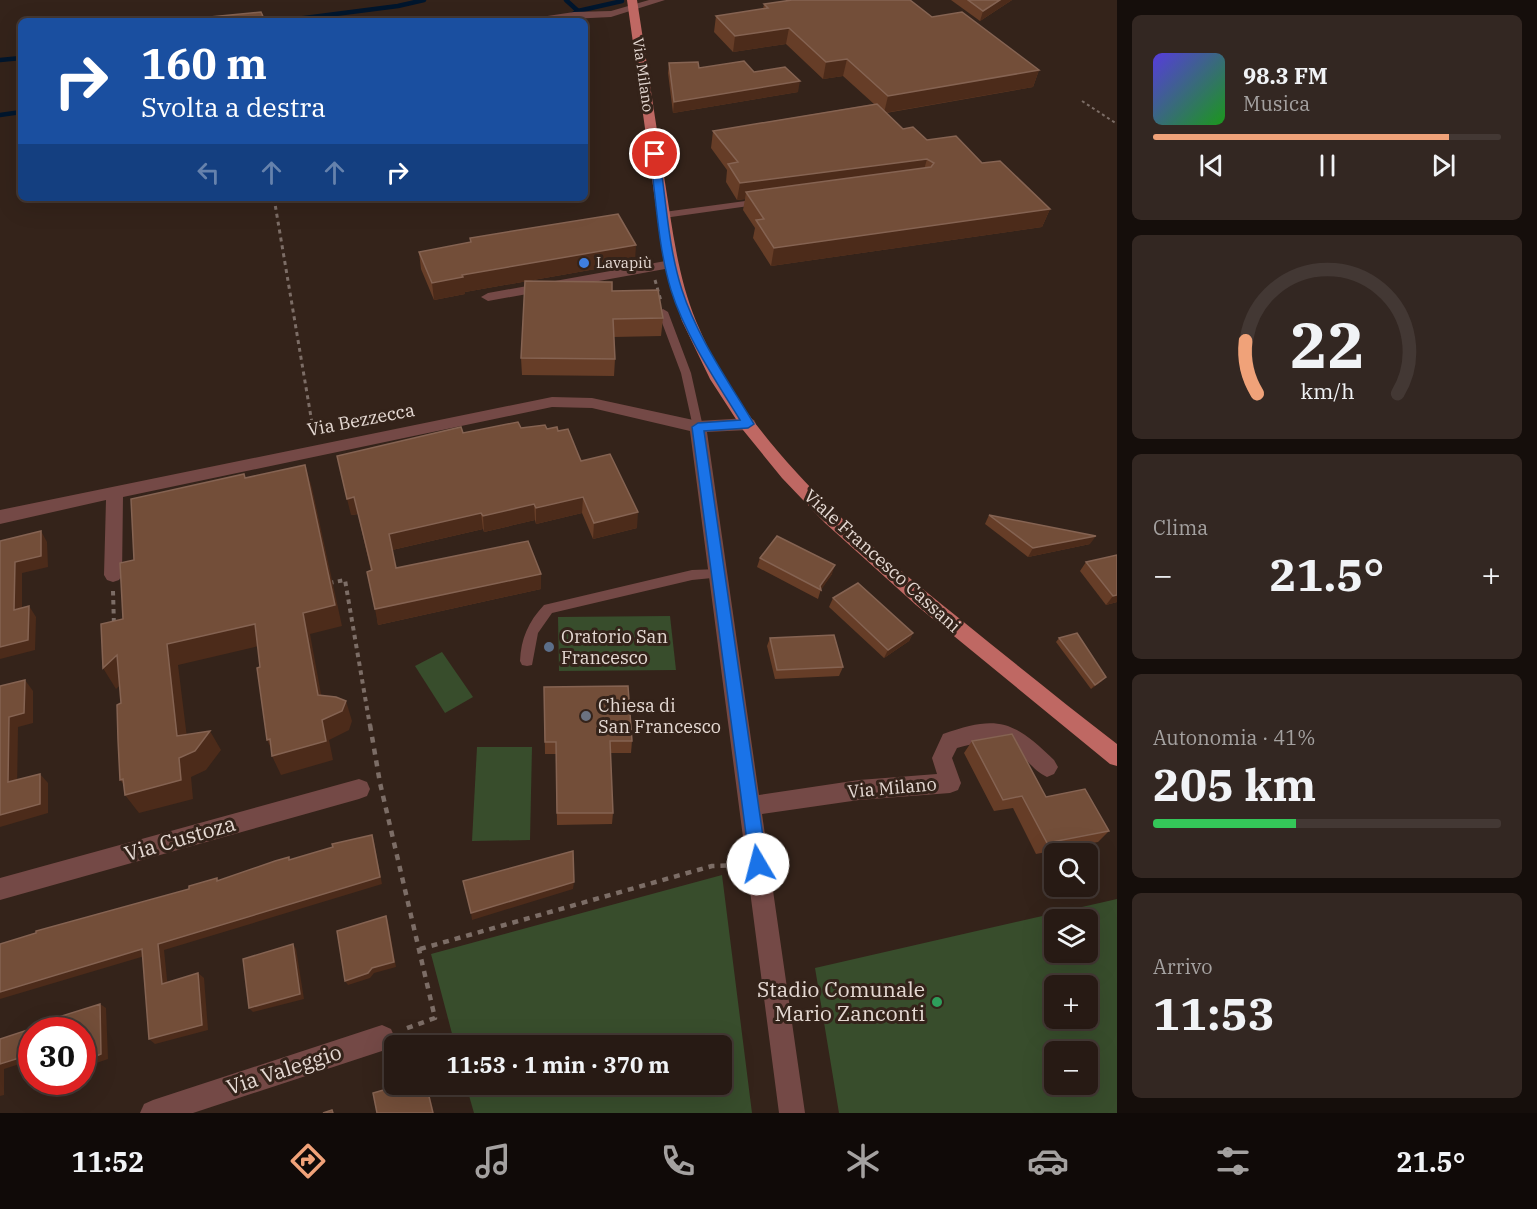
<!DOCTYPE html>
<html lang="it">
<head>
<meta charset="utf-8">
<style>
	:root { --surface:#271a14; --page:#332722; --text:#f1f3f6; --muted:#a4a1a0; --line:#433834; --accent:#f0a279 }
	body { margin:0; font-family:"IBM Plex Serif",serif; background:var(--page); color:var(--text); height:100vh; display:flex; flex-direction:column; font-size:22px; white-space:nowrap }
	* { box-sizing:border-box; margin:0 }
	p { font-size:20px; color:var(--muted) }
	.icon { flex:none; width:33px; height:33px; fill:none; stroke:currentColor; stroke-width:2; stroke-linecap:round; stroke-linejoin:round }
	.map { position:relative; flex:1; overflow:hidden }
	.drawer { display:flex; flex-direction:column; gap:15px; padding:15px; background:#150e0b; width:420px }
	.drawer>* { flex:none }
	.guide { position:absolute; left:18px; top:18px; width:570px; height:183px; border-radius:9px; box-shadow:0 6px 24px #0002,0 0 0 2px var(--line); background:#1a4fa0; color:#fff; overflow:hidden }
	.fabs { position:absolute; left:1044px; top:843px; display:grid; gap:12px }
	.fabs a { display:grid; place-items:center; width:54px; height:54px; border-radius:9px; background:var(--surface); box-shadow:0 6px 24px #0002,0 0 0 2px var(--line); font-size:30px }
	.speed { position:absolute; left:18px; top:1017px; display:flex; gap:12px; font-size:30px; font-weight:700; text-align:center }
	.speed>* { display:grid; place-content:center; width:78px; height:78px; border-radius:50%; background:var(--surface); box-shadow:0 6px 24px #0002,0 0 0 2px var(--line); line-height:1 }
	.speed .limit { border:9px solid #d22; background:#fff; color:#111 }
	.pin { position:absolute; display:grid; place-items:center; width:51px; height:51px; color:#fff; margin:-26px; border:3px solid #fff; border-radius:50%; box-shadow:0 2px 6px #0007 }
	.me { position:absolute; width:66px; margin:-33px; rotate:352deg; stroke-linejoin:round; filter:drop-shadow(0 0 4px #0008) }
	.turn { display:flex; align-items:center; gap:21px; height:126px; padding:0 24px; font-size:27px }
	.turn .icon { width:78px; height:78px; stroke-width:2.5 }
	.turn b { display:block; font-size:42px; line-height:51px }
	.lanes { display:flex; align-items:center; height:57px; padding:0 24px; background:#0003; justify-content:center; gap:30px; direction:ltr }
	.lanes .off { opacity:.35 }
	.big { font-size:45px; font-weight:700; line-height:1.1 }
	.drawer .tile { flex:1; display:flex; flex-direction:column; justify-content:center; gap:9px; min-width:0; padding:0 21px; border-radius:9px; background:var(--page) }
	.drawer .dial { align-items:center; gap:0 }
	.dial svg { height:156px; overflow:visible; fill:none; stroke:var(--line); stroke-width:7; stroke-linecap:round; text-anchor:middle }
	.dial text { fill:var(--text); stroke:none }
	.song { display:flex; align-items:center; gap:18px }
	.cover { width:72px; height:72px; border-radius:9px; background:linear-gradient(135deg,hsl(250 70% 55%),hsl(120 70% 35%)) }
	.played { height:6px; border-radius:3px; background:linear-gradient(90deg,var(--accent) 85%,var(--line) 85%) }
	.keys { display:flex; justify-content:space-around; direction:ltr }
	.heat { display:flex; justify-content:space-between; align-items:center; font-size:33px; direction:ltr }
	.charge { height:9px; border-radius:4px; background:linear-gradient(90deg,#34c759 41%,var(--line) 0) }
	.trip { position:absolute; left:384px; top:1035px; width:348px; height:60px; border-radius:9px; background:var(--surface); box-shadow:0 6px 24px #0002,0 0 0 2px var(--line); font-weight:700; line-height:60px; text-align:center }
	.tabs { display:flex; height:96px; justify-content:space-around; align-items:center; background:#100a08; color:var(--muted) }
	.tabs .icon { width:42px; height:42px }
	.tabs .on { color:var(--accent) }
	.tabs b { font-size:27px; color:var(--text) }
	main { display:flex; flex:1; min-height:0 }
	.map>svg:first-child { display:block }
	.green { fill:#384d2c; fill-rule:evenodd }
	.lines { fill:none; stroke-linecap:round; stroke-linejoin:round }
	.stream { stroke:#00162d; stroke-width:4.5 }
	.path-far3 { stroke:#7c6d66; stroke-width:2; stroke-dasharray:3 3; stroke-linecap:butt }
	.path-far2 { stroke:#7c6d66; stroke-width:3; stroke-dasharray:4 4; stroke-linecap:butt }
	.path-far1 { stroke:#7c6d66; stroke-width:4; stroke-dasharray:4.5 4.5; stroke-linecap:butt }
	.path { stroke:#7c6d66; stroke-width:4.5; stroke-dasharray:6 6; stroke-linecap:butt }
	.service { fill:#744946; fill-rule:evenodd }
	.minor { fill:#744946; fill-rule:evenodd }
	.primary { fill:#bf6863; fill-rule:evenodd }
	.wall { fill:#663d27 }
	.shaded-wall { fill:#4c2b1a }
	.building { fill:#734e39; stroke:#856352; stroke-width:1.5 }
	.route { fill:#1a73e8; stroke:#114b97; stroke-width:1.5 }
	.shop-dot { fill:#3f7fe0; stroke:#34231a; stroke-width:2 }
	.service-dot { fill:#5c6f8a; stroke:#34231a; stroke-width:2 }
	.worship-dot { fill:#6b7280; stroke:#34231a; stroke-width:2 }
	.leisure-dot { fill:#2e9e5b; stroke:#34231a; stroke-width:2 }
	.labels { text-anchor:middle; stroke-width:6; stroke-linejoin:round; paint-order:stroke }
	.far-street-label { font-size:15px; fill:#e5d9d3; stroke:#34231a }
	.far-poi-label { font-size:15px; fill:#e5d9d3; stroke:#34231a; text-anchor:start }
	.street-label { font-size:18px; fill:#e5d9d3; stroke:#34231a }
	.poi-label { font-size:18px; fill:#e5d9d3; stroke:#34231a; text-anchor:start }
	.near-street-label { font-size:21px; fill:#e5d9d3; stroke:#34231a }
	.near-poi-label { font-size:21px; fill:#e5d9d3; stroke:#34231a; text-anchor:end }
</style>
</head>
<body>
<main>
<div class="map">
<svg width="1117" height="1113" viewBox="0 0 1117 1113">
	<rect width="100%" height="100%" fill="#34231a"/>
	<g class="green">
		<polygon points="670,616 676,670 559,671 558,617"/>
		<polygon points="442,652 473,697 445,713 415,666"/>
		<polygon points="477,747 532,747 530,840 472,841"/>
		<polygon points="722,875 752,1113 474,1113 466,1085 722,1084 722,1046 455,1045 431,954"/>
		<path d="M1117 899V1113H839L815 968ZM1054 920H1088V952H1054ZM1054 986H1088V1018H1054ZM1054 1052H1088V1084H1054Z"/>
	</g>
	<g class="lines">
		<g class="stream">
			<polyline points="566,0 578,11"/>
			<polyline points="281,21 398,6 424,0"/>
			<polyline points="562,21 578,11 622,1"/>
			<polyline points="0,60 21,58"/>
			<polyline points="0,115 21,112"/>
		</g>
		<polyline class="path-far3" points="1082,101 1117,124"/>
		<g class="path-far2">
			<polyline points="274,198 312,423"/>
			<polyline points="655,280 661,301"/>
		</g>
		<g class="path-far1">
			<polyline points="312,422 316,436"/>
			<polyline points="329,583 345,580 370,726"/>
			<polyline points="113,591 114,626"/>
		</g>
		<g class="path">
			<polyline points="370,725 380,783 435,1018 402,1030"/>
			<polyline points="420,949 712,866 738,865"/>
		</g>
		<g class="service">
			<polygon points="760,199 763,200 763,204 664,218 660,215 664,212"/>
			<polygon points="663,309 668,312 691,373 703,427 702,430 698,431 693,427 681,373 658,312"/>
			<path d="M718 569 722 571 724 574 722 577 692 580 552 613 538 633 532 665 527 666 522 665 520 661C521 639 528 622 544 605L692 570Z"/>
		</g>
		<g class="minor">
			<polygon points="649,0 665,0 611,17 529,21 534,18 574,12 611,11"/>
			<polygon points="671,260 678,264 676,267 488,301 481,297 488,293"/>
			<path d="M552 397 592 398 698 421 748 418 754 420 756 424 754 428 748 430 707 432 759 795 859 780 937 774 932 758 943 734C998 714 1014 721 1054 760L1058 767 1054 774 1047 777C1038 773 1032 766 1025 759 999 734 990 740 957 748L952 758 961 783 958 790 950 793 859 800 762 814 805 1113H779L690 431 592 408 552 407 123 497 122 575 119 580 113 582 107 580 104 575 106 500 0 524V510Z"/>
			<polygon points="359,779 367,782 370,789 367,796 359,799 0,900 0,878"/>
			<polygon points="382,1025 391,1029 395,1038 391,1047 382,1051 193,1113 140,1113 144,1104 153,1100"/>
		</g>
		<path class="primary" d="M627 0H637C646 59 655 117 664 176 672 225 677 275 696 321 747 445 858 537 960 619 1012 661 1064 703 1117 744V766L1110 764 916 605 825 523 782 478 743 430 710 379 682 321 664 264Z"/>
	</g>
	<g class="wall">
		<polygon points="951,0 1012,0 980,21"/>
		<polygon points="764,4 932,17 1039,70 1033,87 886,113 903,129 982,163 1050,209 1042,227 771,266 753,238 755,228 743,210 745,199 737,200 726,182 727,170 711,148 713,131 874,104 843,76 823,79 786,44 733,52 714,32 716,16 763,9"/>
		<polygon points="669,63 699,68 754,72 798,92 673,113 668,73"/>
		<polygon points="470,238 635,262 465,292 465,294 434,300 421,269 419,252 470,243"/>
		<polygon points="612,291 663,318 661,336 614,337 615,359 614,376 522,375 521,358"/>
		<polygon points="521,428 547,429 558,431 637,528 593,539 582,513 536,524 535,520 484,532 483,529 392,550 396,568 541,574 541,589 378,625 371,571 358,514 351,515 463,433"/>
		<polygon points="989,515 1090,544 1028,557 985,524"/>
		<polygon points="1117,555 1117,602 1106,605 1080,571 1086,562"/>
		<polygon points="760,558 832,574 821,589 818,599 757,567"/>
		<polygon points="833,598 913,633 909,641 884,658 829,607"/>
		<polygon points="770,638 843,667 839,676 775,679 767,646"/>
		<polygon points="1059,638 1102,681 1091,689 1056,642"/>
		<polygon points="544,687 632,741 631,753 610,753 613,813 612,824 557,825 556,754 545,754"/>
		<polygon points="972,741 1046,797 1109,831 1098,842 1036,854 1013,808 994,811 964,753"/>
	</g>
	<g class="shaded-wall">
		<polygon points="1000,0 1012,0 980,21 983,11"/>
		<polygon points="789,28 786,44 733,52 735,36"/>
		<polygon points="847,59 843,76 823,79 826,62"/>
		<polygon points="1039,70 1033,87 884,113 888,96"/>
		<polygon points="800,81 798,92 673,113 674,102"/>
		<polygon points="927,159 922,177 746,192 745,199 737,200 740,183"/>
		<polygon points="1050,209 1042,227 771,266 774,248"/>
		<polygon points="636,245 635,262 465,292 465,294 434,300 432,283 462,275"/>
		<polygon points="305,465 312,488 342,626 310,634 325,716 318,695 303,613"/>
		<polygon points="354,497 358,514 351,515 347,499"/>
		<polygon points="583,497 582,513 536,524 536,508"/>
		<polygon points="534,504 535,520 484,532 483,516"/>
		<polygon points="638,512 637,528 593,539 594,523"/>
		<polygon points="481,513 483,529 392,550 389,534"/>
		<polygon points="41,531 47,542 48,567 22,573 22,620 14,610 15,562"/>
		<polygon points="1096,536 1090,544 1028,557 1033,548"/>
		<polygon points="835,565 832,574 821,590 820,586"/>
		<polygon points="541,574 541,589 378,625 375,609"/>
		<polygon points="1117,595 1117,602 1106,605 1113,596"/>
		<polygon points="29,606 36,617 35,650 0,659 0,647"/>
		<polygon points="255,624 263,645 178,665 189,754 210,731 221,750 206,770 191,777 193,799 139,813 125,795 131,793 120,780 177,736 167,644"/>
		<polygon points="913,633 909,641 884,658 888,650"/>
		<polygon points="117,655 130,676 116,689 103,668"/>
		<polygon points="1106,677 1102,681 1091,689 1095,685"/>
		<polygon points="25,680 33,691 33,723 18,727 17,791 8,782 9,717"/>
		<polygon points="346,701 352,721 349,730 329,740 333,760 281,775 272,756 274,755 267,740"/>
		<polygon points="40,774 48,783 48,813 0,827 0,815"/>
		<polygon points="372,835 374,842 382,884 164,950 168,989 162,984 158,944"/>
		<polygon points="574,882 573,889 472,920 471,913"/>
		<polygon points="386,916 388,921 396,967 374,973 370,978 348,985 345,981"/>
		<polygon points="293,944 296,949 304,999 253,1012 249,1008"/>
		<polygon points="142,949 148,955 0,999 0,992"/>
		<polygon points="198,973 204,978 208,1030 155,1044 149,1039"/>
		<polygon points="100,1004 106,1008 108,1059 82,1068 82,1062"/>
		<polygon points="32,1054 32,1060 4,1069 4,1095 0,1096 0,1064"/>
		<polygon points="426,1084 427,1084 434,1113 433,1113"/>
	</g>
	<g class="building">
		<polygon points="792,0 910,0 932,17 962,12 1039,70 888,96 847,59 826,62 789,28 735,36 716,16 768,8 764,4"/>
		<polygon points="968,0 1000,0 983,11"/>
		<polygon points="261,12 265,21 174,21 189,19"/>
		<polygon points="744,61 754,72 785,67 800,81 674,102 669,63 698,62 699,68"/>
		<polygon points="877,104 903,129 913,127 927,140 956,136 982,163 1000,161 1050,209 774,248 756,220 764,219 746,192 931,167 934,163 927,159 740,183 728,164 738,162 713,131"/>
		<polygon points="618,214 636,245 462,275 463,277 432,283 419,252 471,242 470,238"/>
		<polygon points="525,281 612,282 612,291 658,290 663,318 613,319 615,359 521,358"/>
		<polygon points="518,422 521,428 545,425 547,429 557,427 558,431 568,429 581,461 610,454 638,512 594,523 583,497 536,508 534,504 483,516 481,513 389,534 396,568 528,541 541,574 375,609 367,572 372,570 354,497 347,499 337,456 461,427 463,433"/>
		<polygon points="305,465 335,605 303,613 318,695 336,697 346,701 342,711 322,720 326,741 272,756 270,739 267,740 257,668 260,667 255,624 167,644 177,736 210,731 195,751 179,758 181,780 125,795 123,779 120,780 118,740 117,705 121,703 117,655 103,668 101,624 123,619 120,563 134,560 131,499 244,474 245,478"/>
		<polygon points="989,515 1096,536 1033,548"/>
		<polygon points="41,531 41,556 15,562 14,610 29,606 28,640 0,647 0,541"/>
		<polygon points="777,536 835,565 820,586 821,590 760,558"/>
		<polygon points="1117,555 1117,595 1113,596 1086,562"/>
		<polygon points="858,583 913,633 888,650 833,598"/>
		<polygon points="1077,633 1106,677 1095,685 1059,638"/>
		<polygon points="834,635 843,667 777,670 770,638"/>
		<polygon points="25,680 24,713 9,717 8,782 40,774 40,804 0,815 0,686"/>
		<polygon points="628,686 632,741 610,741 613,813 557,813 556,742 545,742 544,687"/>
		<polygon points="1012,734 1046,797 1085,789 1109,831 1047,843 1022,796 1003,800 972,741"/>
		<polygon points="372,835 380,877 158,944 162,984 198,973 202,1025 149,1039 142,949 0,992 0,944 36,933 36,931 189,889 189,886 217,878 217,881 275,861 289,857 289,860 333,847 332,844"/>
		<polygon points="573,851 574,882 471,913 463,881"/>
		<polygon points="386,916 394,962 372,968 368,973 345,981 337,931"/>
		<polygon points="293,944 300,994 249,1008 243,959"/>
		<polygon points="100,1004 101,1054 82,1062 82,1030 32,1030 32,1054 0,1064 0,1039 46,1024 46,1021"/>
		<polygon points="404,1084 426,1084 433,1113 377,1113 373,1093"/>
		<polygon points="332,1110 333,1113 323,1113"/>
	</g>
	<path class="route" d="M655 151 659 154C666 198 668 247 682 290 697 337 729 382 754 424L748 428 704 431 767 864 764 870 758 873 752 870 750 864 692 427 698 423 740 420C716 381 685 335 671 290 658 247 656 198 650 154Z"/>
	<circle class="shop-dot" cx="584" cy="263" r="6"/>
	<circle class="service-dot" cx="549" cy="647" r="6"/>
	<circle class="worship-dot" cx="586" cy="716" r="6"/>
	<circle class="leisure-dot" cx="937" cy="1002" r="6"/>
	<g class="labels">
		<g class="far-street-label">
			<text transform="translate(643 75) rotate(82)" y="5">Via Milano</text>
		</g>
		<g class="far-poi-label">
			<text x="596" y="268">Lavapiù</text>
		</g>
		<g class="street-label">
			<text transform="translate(361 420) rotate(-11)" y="6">Via Bezzecca</text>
			<text transform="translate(882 561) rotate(42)" y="6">Viale Francesco Cassani</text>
			<text transform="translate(892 788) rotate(-5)" y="6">Via Milano</text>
		</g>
		<g class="poi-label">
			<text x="561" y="643">Oratorio San<tspan x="561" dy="21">Francesco</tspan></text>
			<text x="598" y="712">Chiesa di<tspan x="598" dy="21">San Francesco</tspan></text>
		</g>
		<g class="near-street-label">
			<text transform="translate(180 839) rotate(-16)" y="7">Via Custoza</text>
			<text transform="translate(284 1070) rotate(-18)" y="7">Via Valeggio</text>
		</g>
		<g class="near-poi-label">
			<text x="925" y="997">Stadio Comunale<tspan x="925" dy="24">Mario Zanconti</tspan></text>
		</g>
	</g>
</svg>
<div class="fabs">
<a><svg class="icon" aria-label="search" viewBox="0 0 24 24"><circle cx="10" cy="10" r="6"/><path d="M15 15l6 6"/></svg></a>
<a><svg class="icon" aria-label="layers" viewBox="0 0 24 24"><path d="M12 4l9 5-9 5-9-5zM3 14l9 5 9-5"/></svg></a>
<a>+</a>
<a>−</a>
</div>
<div class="speed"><div class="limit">30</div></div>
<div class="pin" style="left:655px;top:154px;background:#d93025"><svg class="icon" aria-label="arrive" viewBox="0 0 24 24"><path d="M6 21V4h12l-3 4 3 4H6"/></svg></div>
<svg class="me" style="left:758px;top:864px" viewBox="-20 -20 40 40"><circle r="19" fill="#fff"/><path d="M0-13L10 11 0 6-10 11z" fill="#1a73e8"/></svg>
<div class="trip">11:53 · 1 min · 370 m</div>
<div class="guide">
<div class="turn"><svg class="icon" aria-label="right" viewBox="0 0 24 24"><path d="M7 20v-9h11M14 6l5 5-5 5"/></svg><div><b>160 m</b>Svolta a destra</div></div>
<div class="lanes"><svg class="icon off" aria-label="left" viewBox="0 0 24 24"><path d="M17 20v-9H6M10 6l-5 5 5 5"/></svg><svg class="icon off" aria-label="ahead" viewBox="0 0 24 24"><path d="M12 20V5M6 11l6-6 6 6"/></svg><svg class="icon off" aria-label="ahead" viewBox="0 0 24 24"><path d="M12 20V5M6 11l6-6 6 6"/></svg><svg class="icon" aria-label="right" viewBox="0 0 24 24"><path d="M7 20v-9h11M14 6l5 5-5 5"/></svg></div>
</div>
</div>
<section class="drawer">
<div class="tile">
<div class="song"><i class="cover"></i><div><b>98.3 FM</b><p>Musica</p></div></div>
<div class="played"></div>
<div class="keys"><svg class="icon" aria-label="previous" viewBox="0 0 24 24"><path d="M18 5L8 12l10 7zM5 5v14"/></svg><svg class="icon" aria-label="pause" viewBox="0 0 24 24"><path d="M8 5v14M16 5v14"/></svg><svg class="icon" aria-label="next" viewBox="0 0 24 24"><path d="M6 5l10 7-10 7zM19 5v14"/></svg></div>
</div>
<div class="tile dial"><svg viewBox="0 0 100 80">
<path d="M14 69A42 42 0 1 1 86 69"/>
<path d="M14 69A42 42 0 0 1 8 42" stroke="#f0a279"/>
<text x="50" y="56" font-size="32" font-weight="700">22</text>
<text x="50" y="72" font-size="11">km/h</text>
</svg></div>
<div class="tile"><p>Clima</p>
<div class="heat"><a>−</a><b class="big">21.5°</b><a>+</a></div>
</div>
<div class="tile"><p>Autonomia · 41%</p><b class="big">205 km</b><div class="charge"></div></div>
<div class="tile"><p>Arrivo</p><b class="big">11:53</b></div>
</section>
</main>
<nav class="tabs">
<b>11:52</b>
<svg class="icon on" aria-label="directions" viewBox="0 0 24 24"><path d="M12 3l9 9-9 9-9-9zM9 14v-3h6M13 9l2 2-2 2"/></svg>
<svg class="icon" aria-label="music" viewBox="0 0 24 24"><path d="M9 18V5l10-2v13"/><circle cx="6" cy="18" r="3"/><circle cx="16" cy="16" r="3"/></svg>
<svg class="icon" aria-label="phone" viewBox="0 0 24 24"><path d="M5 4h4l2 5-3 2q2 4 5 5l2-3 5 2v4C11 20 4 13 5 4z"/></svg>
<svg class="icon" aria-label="climate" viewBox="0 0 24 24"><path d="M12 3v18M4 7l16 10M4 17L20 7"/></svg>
<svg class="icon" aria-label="car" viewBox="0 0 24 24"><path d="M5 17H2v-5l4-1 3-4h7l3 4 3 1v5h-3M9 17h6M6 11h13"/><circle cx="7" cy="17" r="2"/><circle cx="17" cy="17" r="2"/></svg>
<svg class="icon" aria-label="filters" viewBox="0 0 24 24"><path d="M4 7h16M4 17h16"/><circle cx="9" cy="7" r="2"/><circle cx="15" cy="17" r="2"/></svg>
<b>21.5°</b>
</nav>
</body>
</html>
